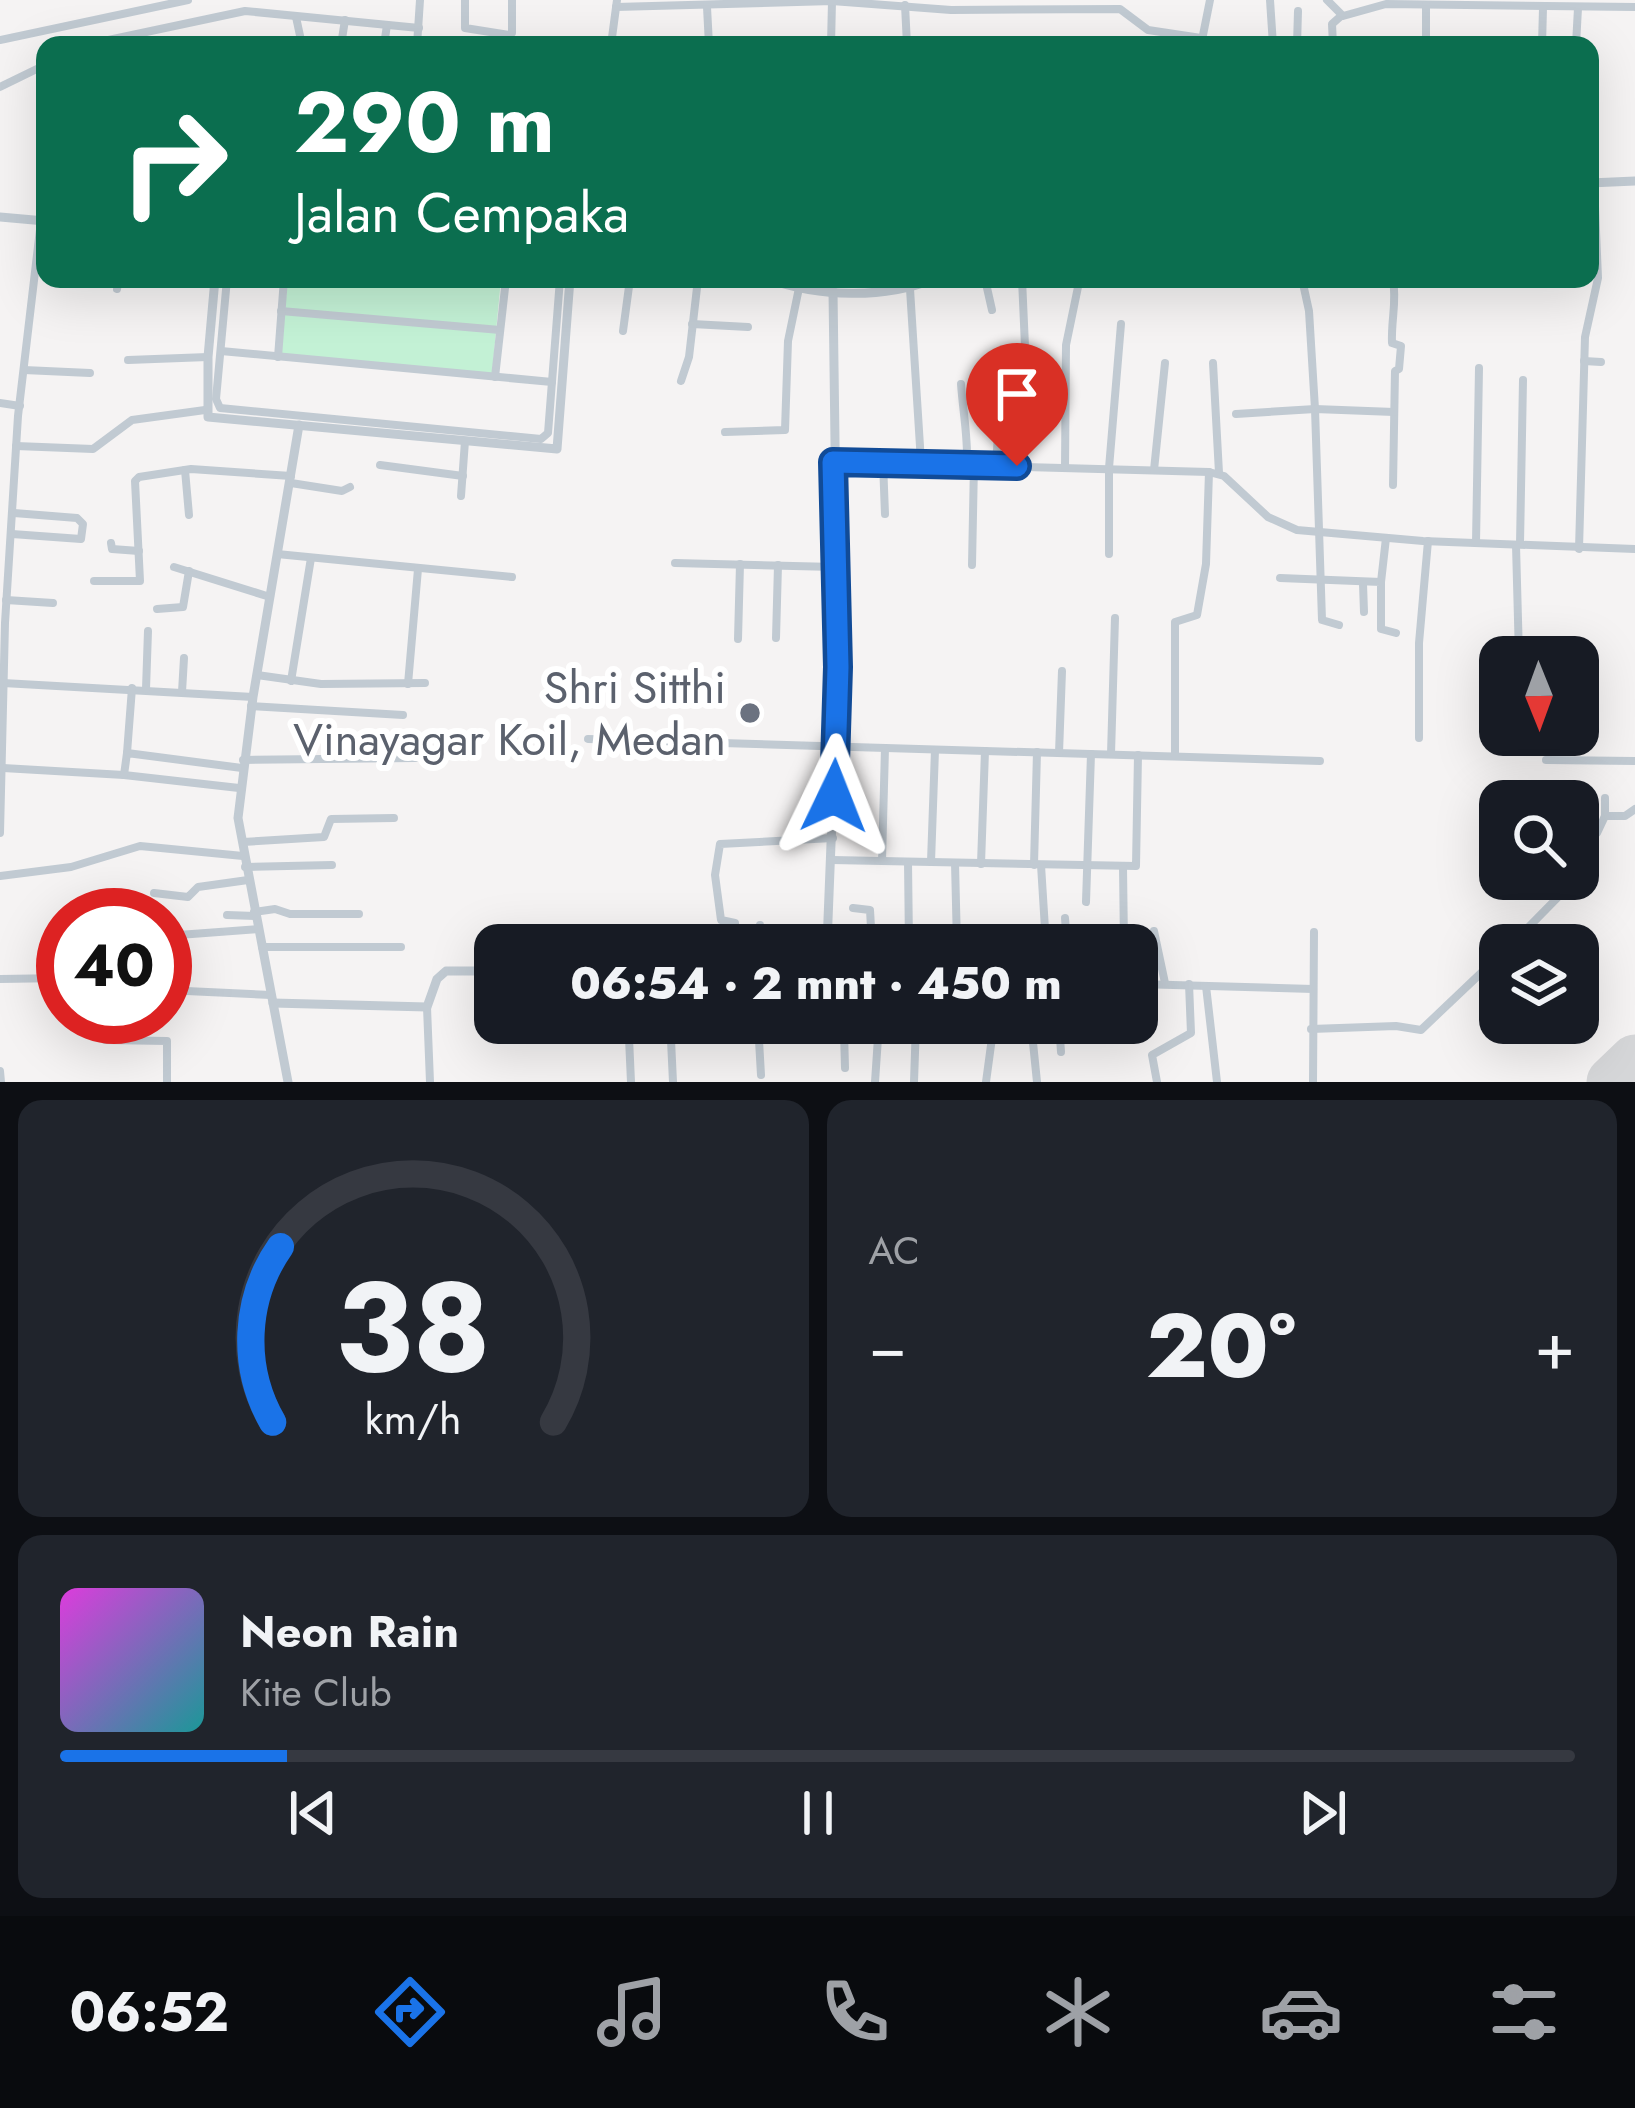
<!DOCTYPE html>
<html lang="id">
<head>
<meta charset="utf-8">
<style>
	:root { --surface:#171b24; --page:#20242c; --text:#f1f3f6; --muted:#9ea1a6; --line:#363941; --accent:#1a73e8 }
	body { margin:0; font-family:Jost,sans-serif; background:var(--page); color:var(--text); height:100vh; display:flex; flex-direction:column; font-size:45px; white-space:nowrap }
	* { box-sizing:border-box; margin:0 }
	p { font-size:39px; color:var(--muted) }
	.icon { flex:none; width:66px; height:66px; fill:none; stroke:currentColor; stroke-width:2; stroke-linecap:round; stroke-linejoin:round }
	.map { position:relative; height:1082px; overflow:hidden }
	.side { display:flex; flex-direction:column; gap:18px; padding:18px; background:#0d0f14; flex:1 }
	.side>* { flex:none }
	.top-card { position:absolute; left:36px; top:36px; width:1563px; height:252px; border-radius:24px; box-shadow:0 12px 48px #0002; background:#0b6e4f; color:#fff; overflow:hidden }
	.needle { width:78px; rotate:179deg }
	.buttons { position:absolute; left:1479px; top:636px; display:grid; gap:24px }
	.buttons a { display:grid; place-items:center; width:120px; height:120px; border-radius:24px; background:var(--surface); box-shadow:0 12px 48px #0002; font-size:60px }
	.speed { position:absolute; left:36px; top:888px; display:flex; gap:24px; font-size:60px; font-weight:700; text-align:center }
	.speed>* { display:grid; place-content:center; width:156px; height:156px; border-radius:50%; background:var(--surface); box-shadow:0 12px 48px #0002; line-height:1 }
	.speed .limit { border:18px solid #d22; background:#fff; color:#111 }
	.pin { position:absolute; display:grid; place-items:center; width:102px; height:102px; color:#fff; margin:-123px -51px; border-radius:50% 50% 50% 0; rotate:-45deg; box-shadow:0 0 12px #0007 }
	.pin .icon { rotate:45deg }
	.me { position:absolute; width:132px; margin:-66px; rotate:2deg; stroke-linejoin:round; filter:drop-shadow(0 0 9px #0008) }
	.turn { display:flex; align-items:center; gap:42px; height:252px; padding:0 60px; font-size:54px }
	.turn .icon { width:156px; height:156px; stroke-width:2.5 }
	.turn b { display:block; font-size:84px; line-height:102px }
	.big { font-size:90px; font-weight:800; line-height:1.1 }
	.side .widget { flex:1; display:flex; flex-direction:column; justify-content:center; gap:18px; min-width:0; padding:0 42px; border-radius:24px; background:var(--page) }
	.side .dial { align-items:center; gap:0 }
	.dial svg { height:312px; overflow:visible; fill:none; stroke:var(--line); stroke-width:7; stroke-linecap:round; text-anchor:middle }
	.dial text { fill:var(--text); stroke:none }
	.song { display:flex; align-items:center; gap:36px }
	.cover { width:144px; height:144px; border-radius:18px; background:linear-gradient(135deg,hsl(300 70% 55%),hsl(180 70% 35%)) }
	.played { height:12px; border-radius:6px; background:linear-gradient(90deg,var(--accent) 15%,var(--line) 15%) }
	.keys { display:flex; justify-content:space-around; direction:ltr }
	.heat { display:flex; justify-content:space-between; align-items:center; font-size:66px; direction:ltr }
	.side .tiles { flex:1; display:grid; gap:18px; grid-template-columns:1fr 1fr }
	.widget:last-child { grid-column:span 2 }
	.trip { position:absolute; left:474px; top:924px; width:684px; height:120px; border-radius:24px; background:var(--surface); box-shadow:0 12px 48px #0002; font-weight:800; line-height:120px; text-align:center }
	.tabs { display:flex; height:192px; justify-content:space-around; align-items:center; background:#090b0e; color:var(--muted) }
	.tabs .icon { width:84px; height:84px }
	.tabs .active { color:var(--accent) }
	.tabs b { font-size:54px; color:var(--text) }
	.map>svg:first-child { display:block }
	.green { fill:#c3f1d5 }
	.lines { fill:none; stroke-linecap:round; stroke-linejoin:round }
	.runway { stroke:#d5d6d8; stroke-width:51 }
	.minor { stroke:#c1cad2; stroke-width:8 }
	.tertiary { stroke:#c1cad2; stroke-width:9 }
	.route-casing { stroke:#114b97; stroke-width:30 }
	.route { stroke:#1a73e8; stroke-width:21 }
	.worship-dot { fill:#6b7280; stroke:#fff; stroke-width:4.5 }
	.labels { text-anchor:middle; stroke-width:12; stroke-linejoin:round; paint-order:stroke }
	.worship-label { font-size:45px; fill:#5b616d; stroke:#fff; text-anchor:end }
</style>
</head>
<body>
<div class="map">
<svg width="1635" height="1082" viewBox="0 0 1635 1082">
	<rect width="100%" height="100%" fill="#f5f3f3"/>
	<polygon class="green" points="288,279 501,279 492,374 280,354"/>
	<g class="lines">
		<polyline class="runway" points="1612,1082 1635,1060"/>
		<g class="minor">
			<polyline points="465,0 465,28 509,35 512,33 512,0"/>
			<polyline points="1270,0 1273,45"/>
			<polyline points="1327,0 1343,16 1386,4 1635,7"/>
			<polyline points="905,5 907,45"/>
			<polyline points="1426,5 1426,45"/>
			<polyline points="616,7 832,1 951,10 1120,9 1148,30 1201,38"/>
			<polyline points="707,7 709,45"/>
			<polyline points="296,17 302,45"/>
			<polyline points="0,40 188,0"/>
			<polyline points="1072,41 1106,45"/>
			<polyline points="85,45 245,11 419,28"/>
			<polyline points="341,45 345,20"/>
			<polyline points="384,45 387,25"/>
			<polyline points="417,45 420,0"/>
			<polyline points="611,45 617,0"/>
			<polyline points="831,45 832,1"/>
			<polyline points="1201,45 1210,0"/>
			<polyline points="1297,45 1298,11"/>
			<polyline points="1333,45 1332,24 1341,16"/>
			<polyline points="1542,45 1543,8"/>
			<polyline points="1576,45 1578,8"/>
			<polyline points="0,87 45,65"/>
			<polyline points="227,279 216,399 220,408 541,439 548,433 560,279"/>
			<polyline points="985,279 992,310"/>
			<polyline points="1302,279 1309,311 1315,409 1322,620 1339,625"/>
			<path d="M1393 279C1397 303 1391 319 1392 343L1401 346 1399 369 1395 371 1393 485"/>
			<polyline points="117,289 119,279"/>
			<polyline points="910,289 921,462"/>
			<polyline points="281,311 500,330"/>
			<polyline points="692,324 748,327"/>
			<polyline points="623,331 630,279"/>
			<polyline points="221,351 552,382"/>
			<polyline points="278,357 284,279"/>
			<polyline points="128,360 208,357"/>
			<polyline points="1584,361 1601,362"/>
			<polyline points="1213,363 1219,473"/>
			<polyline points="24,370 90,373"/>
			<polyline points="495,377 506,279"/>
			<polyline points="681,381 689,357 698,279"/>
			<path d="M961 384C963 412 968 436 967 464"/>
			<polyline points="1001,390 1027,391 1022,279"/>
			<polyline points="0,403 20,406"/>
			<polyline points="1236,414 1315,409 1394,412"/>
			<polyline points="725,432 785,430 788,341 799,288"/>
			<polyline points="16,446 93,449 132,420 205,410"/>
			<polyline points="835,462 1209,472 1224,476 1268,517 1297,530 1423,541 1635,549"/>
			<polyline points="883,462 885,514"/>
			<polyline points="380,465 463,476"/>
			<polyline points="996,465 1003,359"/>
			<polyline points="1065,467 1066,345 1078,287 1070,279"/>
			<polyline points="185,470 189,515"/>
			<polyline points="1154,470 1165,363"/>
			<polyline points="291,483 342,491 350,487"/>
			<polyline points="461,496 465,441"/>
			<polyline points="12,534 81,539 83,524 77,518 14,513"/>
			<polyline points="111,543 112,549 139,551"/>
			<polyline points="1476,543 1479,368"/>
			<polyline points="1520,544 1523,380"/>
			<polyline points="1516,545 1519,657"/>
			<polyline points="1579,549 1585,337 1598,278 1594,183"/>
			<polyline points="277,554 512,577"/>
			<polyline points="1109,554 1109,468 1121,324"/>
			<polyline points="675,563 835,567"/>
			<polyline points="972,565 974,464"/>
			<polyline points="174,567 270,597"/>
			<polyline points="1280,578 1381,582 1381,629 1396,633"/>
			<polyline points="94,581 140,581 135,481 139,477 191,469 291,476"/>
			<polyline points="1381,582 1386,538"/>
			<polyline points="1363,584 1364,612"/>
			<polyline points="6,600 53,603"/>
			<polyline points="157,609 183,607 189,571"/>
			<polyline points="776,638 778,565"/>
			<polyline points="738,639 740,564"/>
			<polyline points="1497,674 1500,674"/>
			<polyline points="257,675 321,684 425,683"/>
			<polyline points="291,681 311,558"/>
			<polyline points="3,683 253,697"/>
			<polyline points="408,684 418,569"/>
			<polyline points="146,689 148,631"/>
			<polyline points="182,692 184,658"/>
			<polyline points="251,706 403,715"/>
			<polyline points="1419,738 1419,643 1428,541"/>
			<polyline points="588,739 1320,761"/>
			<polyline points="127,753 132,688"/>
			<polyline points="1059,753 1062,671"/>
			<polyline points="1111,754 1115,618"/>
			<polyline points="1175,756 1175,622 1197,615 1206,564 1209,472"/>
			<polyline points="243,760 415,758"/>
			<polyline points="1546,760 1635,761"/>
			<polyline points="3,768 124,775 239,788"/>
			<polyline points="124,775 127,753 242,768"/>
			<polyline points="1605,798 1605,816"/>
			<polyline points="0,833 5,623 18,416 41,221"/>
			<polyline points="243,842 324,837 331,819 394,818"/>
			<polyline points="1578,852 1597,833 1605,816 1625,816 1635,809"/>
			<polyline points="832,860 1136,866 1138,755"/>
			<polyline points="882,861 885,748"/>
			<polyline points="908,862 909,945"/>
			<polyline points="931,862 935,750"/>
			<polyline points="955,863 957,945"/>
			<polyline points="981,864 985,751"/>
			<polyline points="1034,865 1037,752"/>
			<polyline points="1041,865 1046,945"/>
			<polyline points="245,867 332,865"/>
			<polyline points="1123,867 1124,945"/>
			<polyline points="0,876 71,867 140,846 243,856"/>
			<polyline points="154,893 188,897 198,887 248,880"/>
			<polyline points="1086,902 1091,754"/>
			<polyline points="853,908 870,910 872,945"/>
			<polyline points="254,912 275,909 290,914 359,914"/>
			<polyline points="227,915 255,916"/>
			<polyline points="1065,918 1067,945"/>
			<polyline points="760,925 760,945"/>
			<polyline points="1154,931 1165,983"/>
			<polyline points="165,936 258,929"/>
			<polyline points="736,945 735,923 721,920 715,875 720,844 833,838"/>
			<polyline points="1511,945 1566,889 1562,879"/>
			<polyline points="262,947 401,947"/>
			<polyline points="0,979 63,978"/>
			<polyline points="1137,984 1313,989"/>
			<polyline points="1206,986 1217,1082"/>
			<polyline points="165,990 271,995"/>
			<polyline points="427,1007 430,1082"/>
			<polyline points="101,1017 105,1040 167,1041 167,1082"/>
			<polyline points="629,1023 629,1038 671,1040 673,1082"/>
			<polyline points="730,1023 730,1038"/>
			<polyline points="758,1023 761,1075"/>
			<polyline points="840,1023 844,1031 845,1068"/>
			<polyline points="1031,1023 1037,1082"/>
			<polyline points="1059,1023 1061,1052"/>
			<polyline points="1311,1029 1396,1026 1421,1030 1500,955"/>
			<polyline points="629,1038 631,1082"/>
			<polyline points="0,1071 1,1082"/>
			<polyline points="875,1082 879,1023"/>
			<polyline points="914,1082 916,1023"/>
			<polyline points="986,1082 994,1023"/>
			<polyline points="1157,1082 1152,1055 1191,1033 1189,984"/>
			<polyline points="1313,1082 1314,932"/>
		</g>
		<g class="tertiary">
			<polyline points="1590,183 1635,181"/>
			<polyline points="0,217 45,221"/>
			<polyline points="215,279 208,357 208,417 557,449 570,279"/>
			<path d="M769 279C818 297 885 299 933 279"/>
			<polyline points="827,945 838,667 833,291"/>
			<polyline points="273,1003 427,1007 437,979 446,971 495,971"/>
			<polyline points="288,1082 238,818 253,697 299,425"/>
		</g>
	</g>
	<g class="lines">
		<defs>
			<polyline id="route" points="834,796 838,667 833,462 1017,466"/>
		</defs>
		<use href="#route" class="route-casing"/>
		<use href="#route" class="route"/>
	</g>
	<circle class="worship-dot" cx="750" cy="713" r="12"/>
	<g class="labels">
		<g class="worship-label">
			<text x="726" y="703">Shri Sitthi<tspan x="726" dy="52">Vinayagar Koil, Medan</tspan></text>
		</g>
	</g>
</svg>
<div class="buttons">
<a><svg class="needle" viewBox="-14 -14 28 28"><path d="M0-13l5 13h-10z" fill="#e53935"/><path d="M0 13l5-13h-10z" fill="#9ea1a6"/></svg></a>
<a><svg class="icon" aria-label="search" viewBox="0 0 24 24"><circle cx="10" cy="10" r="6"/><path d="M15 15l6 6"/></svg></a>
<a><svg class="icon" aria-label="layers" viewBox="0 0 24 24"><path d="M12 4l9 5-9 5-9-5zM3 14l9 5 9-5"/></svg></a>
</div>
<div class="speed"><div class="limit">40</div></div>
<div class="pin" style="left:1017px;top:466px;background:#d93025"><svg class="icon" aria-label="arrive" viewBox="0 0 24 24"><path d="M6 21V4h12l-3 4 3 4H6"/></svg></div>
<svg class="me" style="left:834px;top:796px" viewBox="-20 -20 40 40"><path d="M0-17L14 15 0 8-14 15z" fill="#1a73e8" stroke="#fff" stroke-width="4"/></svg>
<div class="trip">06:54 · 2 mnt · 450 m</div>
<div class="top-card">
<div class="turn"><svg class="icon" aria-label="right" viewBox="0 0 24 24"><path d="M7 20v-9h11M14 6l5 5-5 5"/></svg><div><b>290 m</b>Jalan Cempaka</div></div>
</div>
</div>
<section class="side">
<div class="tiles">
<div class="widget dial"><svg viewBox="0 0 100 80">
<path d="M14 69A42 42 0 1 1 86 69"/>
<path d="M14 69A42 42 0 0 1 16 24" stroke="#1a73e8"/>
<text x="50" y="56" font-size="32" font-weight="700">38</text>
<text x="50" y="72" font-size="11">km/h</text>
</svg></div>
<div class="widget"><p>AC</p>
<div class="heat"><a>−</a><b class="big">20°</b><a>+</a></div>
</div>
<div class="widget">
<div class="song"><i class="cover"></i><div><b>Neon Rain</b><p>Kite Club</p></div></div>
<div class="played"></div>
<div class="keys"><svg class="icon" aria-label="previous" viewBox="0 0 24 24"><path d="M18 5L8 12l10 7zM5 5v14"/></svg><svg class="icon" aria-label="pause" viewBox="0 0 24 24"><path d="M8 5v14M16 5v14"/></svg><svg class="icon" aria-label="next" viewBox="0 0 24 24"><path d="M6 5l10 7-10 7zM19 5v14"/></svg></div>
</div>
</div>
</section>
<nav class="tabs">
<b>06:52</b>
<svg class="icon active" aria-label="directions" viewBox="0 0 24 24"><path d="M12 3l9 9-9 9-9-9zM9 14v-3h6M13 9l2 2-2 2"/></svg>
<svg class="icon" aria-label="music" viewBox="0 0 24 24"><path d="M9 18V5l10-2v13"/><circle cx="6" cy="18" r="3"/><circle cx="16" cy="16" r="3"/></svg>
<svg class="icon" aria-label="phone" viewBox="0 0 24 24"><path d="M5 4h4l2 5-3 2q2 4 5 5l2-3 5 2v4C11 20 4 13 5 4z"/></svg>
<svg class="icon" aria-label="climate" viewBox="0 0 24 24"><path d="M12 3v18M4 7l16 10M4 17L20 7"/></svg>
<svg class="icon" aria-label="car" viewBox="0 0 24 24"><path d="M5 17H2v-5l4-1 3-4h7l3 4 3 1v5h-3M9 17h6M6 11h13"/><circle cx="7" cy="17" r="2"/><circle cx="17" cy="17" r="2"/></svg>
<svg class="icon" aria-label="filters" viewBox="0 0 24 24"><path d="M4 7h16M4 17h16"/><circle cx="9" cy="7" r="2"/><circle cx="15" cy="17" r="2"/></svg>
</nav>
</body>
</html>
